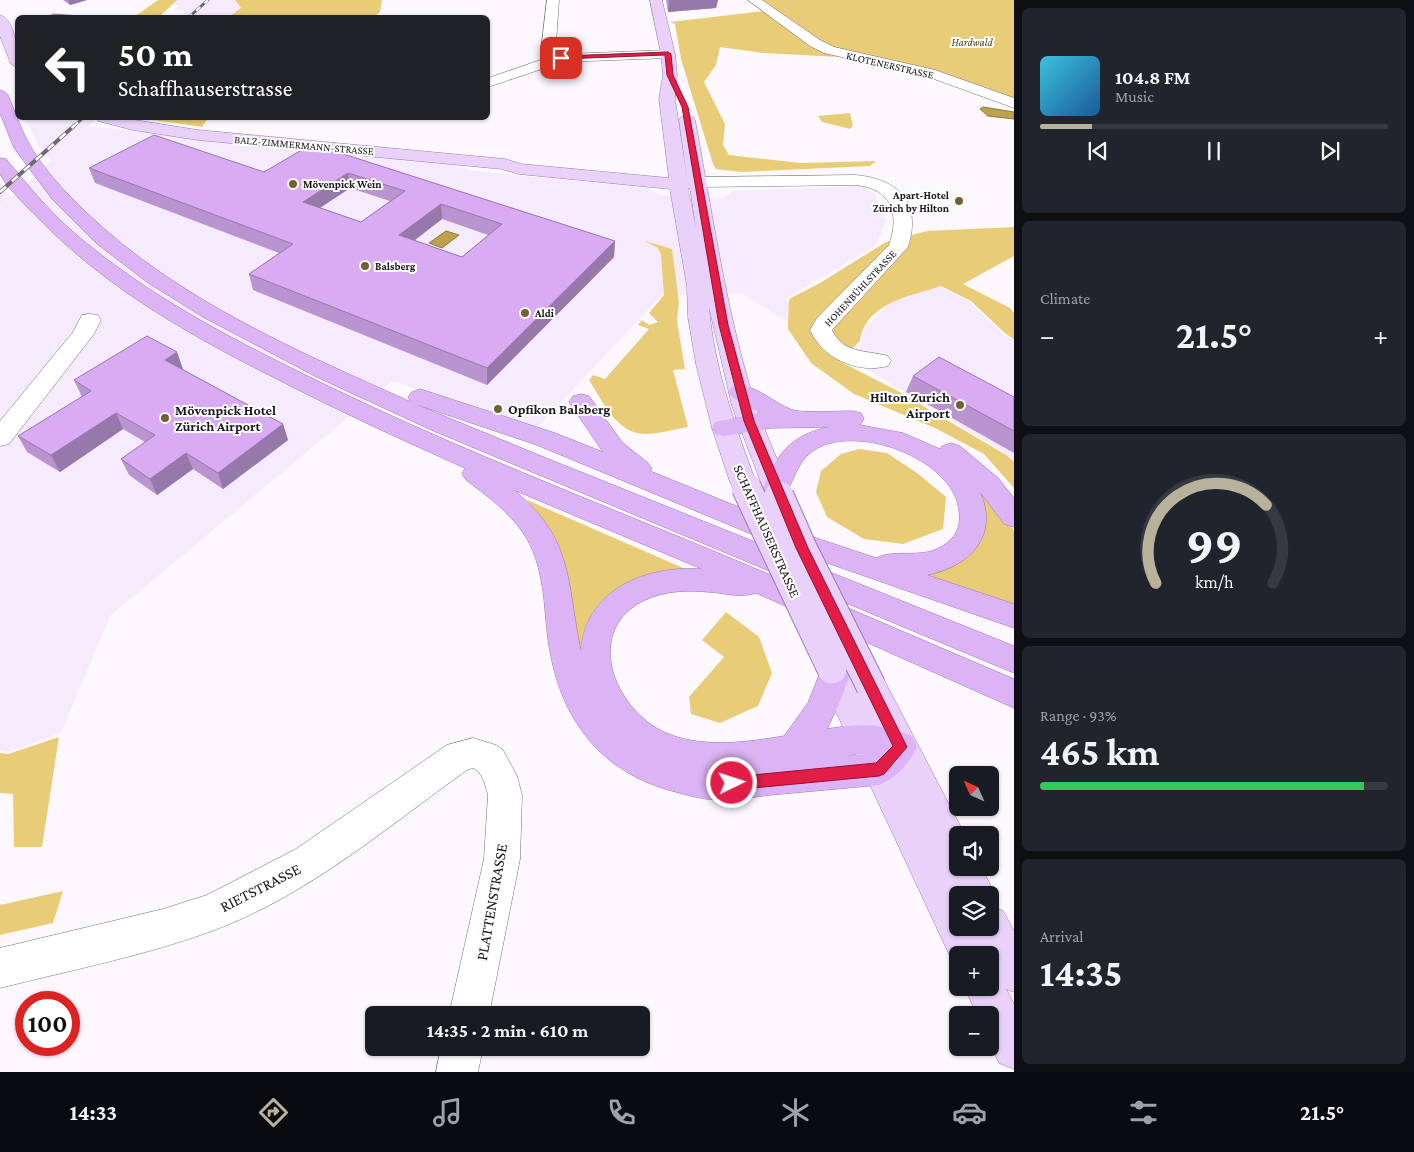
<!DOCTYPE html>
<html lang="en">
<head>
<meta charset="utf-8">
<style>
	:root { --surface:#171b24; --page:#20242c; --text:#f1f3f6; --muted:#9ea1a6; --line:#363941; --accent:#b8b19c }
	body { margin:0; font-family:"Crimson Pro",serif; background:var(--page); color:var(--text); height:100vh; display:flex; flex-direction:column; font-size:19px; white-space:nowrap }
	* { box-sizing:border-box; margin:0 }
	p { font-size:16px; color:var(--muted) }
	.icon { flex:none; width:28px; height:28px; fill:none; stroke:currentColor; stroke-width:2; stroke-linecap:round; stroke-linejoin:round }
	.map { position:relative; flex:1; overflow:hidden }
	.panel { display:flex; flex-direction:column; gap:8px; padding:8px; background:#0d0f14; width:400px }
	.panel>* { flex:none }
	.hud { position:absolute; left:15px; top:15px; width:475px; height:105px; border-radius:8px; box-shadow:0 1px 4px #0004; background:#202124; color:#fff; overflow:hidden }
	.needle { width:32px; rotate:315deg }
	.buttons { position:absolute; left:949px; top:766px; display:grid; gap:10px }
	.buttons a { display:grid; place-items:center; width:50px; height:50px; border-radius:8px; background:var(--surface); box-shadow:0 1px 4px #0004; font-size:25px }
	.speed { position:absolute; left:15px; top:991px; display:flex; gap:10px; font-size:25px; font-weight:700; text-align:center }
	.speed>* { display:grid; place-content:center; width:65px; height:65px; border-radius:50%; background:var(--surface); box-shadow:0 1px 4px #0004; line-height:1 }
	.speed .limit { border:8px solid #d22; background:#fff; color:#111 }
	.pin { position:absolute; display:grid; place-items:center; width:42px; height:42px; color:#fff; margin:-21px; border-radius:10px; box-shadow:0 2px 8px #0006 }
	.me { position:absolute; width:55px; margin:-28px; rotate:86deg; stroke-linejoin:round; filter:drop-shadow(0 0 4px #0008) }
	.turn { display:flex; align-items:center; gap:18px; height:105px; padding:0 20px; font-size:22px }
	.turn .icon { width:65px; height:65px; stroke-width:2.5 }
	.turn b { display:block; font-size:35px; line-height:42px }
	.big { font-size:38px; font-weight:700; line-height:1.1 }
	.panel .widget { flex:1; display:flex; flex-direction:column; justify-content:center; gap:8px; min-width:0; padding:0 18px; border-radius:8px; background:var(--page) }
	.panel .dial { align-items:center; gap:0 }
	.dial svg { height:130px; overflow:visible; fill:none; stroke:var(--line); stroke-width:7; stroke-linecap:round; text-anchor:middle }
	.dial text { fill:var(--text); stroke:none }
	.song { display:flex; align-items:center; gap:15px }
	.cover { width:60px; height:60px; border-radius:8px; background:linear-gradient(135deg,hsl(190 70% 55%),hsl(210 70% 35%)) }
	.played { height:5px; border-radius:2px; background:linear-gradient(90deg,var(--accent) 15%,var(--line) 15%) }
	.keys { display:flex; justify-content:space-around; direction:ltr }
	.heat { display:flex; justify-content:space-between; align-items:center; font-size:28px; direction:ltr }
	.charge { height:8px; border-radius:4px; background:linear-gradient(90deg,#34c759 93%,var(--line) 0) }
	.trip { position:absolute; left:365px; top:1006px; width:285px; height:50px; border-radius:8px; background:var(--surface); box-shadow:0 1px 4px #0004; font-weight:700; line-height:50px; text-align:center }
	.dock { display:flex; height:80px; justify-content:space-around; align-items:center; background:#090b0e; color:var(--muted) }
	.dock .icon { width:35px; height:35px }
	.dock .selected { color:var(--accent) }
	.dock b { font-size:22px; color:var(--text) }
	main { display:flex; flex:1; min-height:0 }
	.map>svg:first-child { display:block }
	.built { fill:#f5ebfc }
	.green { fill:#e9cc77 }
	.water { fill:#bea24c; stroke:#8d793e }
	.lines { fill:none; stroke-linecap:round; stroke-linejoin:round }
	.minor-casing { stroke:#726b77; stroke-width:1 }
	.major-casing { stroke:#987da9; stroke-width:1 }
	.highway-casing { stroke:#987da9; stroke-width:1 }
	.minor { fill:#fff; fill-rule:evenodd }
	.major { fill:#ead1f9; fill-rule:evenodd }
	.highway { fill:#dcb3f5; fill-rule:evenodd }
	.rail-far1-casing { stroke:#6e6b70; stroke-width:3 }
	.rail-casing { stroke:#6e6b70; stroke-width:4 }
	.rail-far1 { stroke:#fff; stroke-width:2; stroke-dasharray:5.5; stroke-linecap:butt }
	.rail { stroke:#fff; stroke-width:2.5; stroke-dasharray:8; stroke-linecap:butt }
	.major-bridge-far1-casing { stroke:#987da9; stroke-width:25; stroke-linecap:butt }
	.major-bridge-casing { stroke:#987da9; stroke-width:31; stroke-linecap:butt }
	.major-bridge-far1 { stroke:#ead1f9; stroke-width:23 }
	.major-bridge { stroke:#ead1f9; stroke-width:29 }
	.wall { fill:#ba93d1; fill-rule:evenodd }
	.shaded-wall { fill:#9778aa }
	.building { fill:#d8abf3; stroke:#9778aa; fill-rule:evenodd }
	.route { fill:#e11d48; stroke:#92132f }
	.poi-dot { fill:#72612f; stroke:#fff; stroke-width:2 }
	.labels { text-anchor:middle; stroke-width:4; stroke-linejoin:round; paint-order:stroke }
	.far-park-label { font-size:11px; font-style:italic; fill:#483c17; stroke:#fff }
	.far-street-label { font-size:11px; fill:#1b181d; stroke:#fff }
	.far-poi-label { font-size:11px; font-weight:bold; fill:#1b181d; stroke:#fff; text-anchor:start }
	.poi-label { font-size:14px; font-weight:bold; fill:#1b181d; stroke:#fff; text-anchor:start }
	.street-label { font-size:14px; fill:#1b181d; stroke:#fff }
	.near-street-label { font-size:16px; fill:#1b181d; stroke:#fff }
</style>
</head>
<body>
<main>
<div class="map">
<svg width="1014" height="1072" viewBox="0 0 1014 1072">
	<rect width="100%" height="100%" fill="#fcf8fe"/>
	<g class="built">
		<polygon points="177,0 235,0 241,8 229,17 180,18 186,11 174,10 179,5 172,5"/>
		<polygon points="25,118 88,118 95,120 89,126 453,165 473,171 648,188 660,195 723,199 733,191 862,186 874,193 886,221 876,245 785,299 860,349 865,328 890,303 937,286 969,301 1004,335 1014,340 1014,462 1003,452 742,294 662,295 538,427 392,381 110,616 61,733 8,752 0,751 0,207 10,198 0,206 0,183 11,197 51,161 39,147"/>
	</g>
	<g class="green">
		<polygon points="158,0 177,0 159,17 134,17"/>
		<polygon points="235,0 382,0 380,12 374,17 229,17 241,8"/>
		<polygon points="760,0 1014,0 1014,102 917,68 859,58 763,53 720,47 716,65 704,82 725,124 723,145 729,155 801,163 876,161 870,166 741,172 716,169 713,164 681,59 675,24 670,22 764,11"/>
		<polygon points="850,113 853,126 850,129 822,122 818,116"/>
		<polygon points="139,118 208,118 202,127"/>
		<path d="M1014 227V256L963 284 1010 308 1014 313V339L1006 334 971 301 941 286C911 296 865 303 860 341L839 361 896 390 1006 455 1014 462V488L984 454 935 428 854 394 811 363 788 329 789 299 820 283 886 242 927 231Z"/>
		<path d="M645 241 672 249 679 302 677 321 685 369 673 370 688 427C675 429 662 433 649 434 617 436 604 403 589 380L593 375 605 379 649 329 638 325 642 320 649 325 658 322 649 313 664 295 661 255 658 248Z"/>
		<polygon points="859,449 887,453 917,473 946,497 943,529 903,544 864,539 827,517 816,492 821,471 841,454"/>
		<polygon points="969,480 1000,511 1014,531 1014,606 921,575 947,566 968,557 981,541 985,521"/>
		<polygon points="527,500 690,571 645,577 585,668 548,532"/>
		<polygon points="726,612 759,637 772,673 758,706 720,723 691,714 689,697 724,657 702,640"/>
		<polygon points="59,737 42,847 14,847 13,794 0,793 0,753 8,754"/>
		<polygon points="63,891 53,923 0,935 0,905"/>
	</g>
	<g class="water">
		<polygon points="983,107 1014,112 1014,119 988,116 980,109"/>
		<polygon points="446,231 459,235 442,248 429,243"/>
	</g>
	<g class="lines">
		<defs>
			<g id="minor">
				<polygon points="547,0 559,0 556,43 565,54 668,50 673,51 675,54 673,57 668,58 563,62 488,87 488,78 552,56 542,43"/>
				<polygon points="748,0 762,0 820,40 834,47 935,70 1014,98 1014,108 926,76 824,53 810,46"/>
				<path d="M856 175C899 179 922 203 908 247L832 330C843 354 866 350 888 356L891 361 888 366C858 374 823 359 810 330L817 318 889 245C900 214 892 189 856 185L699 187 693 186 690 182 693 178 699 177Z"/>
				<polygon points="90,314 98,315 101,320 94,334 9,444 0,446 0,421 73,332 82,315"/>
				<path d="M473 738 496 745 503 750 517 776 522 795 520 859 489 1015H449L484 859 488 795 484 781 479 772 473 768 467 770C386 828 307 896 212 931 144 956 71 970 0 988V948L163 909 207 895 296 849 447 745Z"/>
				<polygon points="441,1048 483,1048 478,1072 436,1072"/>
			</g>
			<g id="major">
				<path d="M650 0H662L675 54 677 75 675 99 687 178 679 120 681 117H693L695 120C712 211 725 304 752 394 763 429 779 462 792 496L788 503 779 506 770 503 766 496 732 406 709 307C714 367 735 426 756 482L752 489 743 491 734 489 730 482 712 428 696 364 688 317 687 286 670 189 519 174 502 169 198 140 133 130 98 121 96 118H122L198 130 505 159 521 164 669 178 659 99 663 75 661 54ZM688 188H690L696 228Z"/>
				<path d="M0 15C16 19 18 55 18 68L11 64 0 36Z"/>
				<path d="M832 656 843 660 856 685 860 676 871 672 882 676 965 835H958V868H982L995 895 990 905 1003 911 1014 931V992L1006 989 1014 1004V1069L999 1063 990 1043V1015H977L965 988H990V970L993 971 990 965V955H958L956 969 816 669 821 660ZM958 895H990V928H958Z"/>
			</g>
			<g id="highway">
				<path d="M0 90 5 92 8 95C15 112 21 130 31 147 45 171 66 193 87 213 178 300 297 351 411 402L408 397 412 392 420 389 555 433 603 452 569 402 573 396 581 394 589 396 622 442 648 463 652 469 650 471 810 536 876 558C900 547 924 562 948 542 958 534 961 523 959 511 954 458 851 420 810 453 797 464 794 480 785 495L776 497 767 495 763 488C777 453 791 435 829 427L771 428 724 436 715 434 712 428 715 422 760 413 732 397 728 392 732 387C754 381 772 403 793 410 802 413 839 411 852 411L861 413 864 419 860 425 903 433 940 449 942 446 951 443 960 446 998 478 1014 498V527L1004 524 980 492C1000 536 969 567 927 575L1014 604V628L790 550 537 445 415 404 541 456 1014 646V673L429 429 315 376 203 317 147 282 96 243 52 199 14 148 0 113Z"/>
				<path d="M0 158 6 159C27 184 48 210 72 231 149 298 241 344 332 388 432 436 535 478 638 520 764 571 889 626 1014 679V708L756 593C743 597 732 595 719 593 692 590 666 589 641 602 581 635 618 716 671 735 707 748 748 742 784 736L808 703 823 665 834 661 845 665 850 674 839 704 827 729C863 723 878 723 912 736L917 747C909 764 896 778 879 785 843 788 806 792 770 795 754 797 737 800 721 800 704 800 686 795 669 790 595 769 558 713 548 639 545 618 545 596 540 575 531 528 502 507 466 480L462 474 465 468C402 440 339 411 277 379 191 336 106 288 39 219 31 211 2 183 0 173 0 168 0 162 0 158ZM514 490 702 569C647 565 585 589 581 651 566 582 575 540 514 490ZM860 754H868L844 756Z"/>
			</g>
		</defs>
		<use href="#minor" class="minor-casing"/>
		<use href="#major" class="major-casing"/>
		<use href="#highway" class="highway-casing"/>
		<use href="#minor" class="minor"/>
		<use href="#major" class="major"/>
		<use href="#highway" class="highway"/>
		<defs>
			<g id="rail-far1">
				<polyline points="188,18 208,0"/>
				<polyline points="74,126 83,118"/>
			</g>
			<polyline id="rail" points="0,192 75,125"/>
		</defs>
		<use href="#rail-far1" class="rail-far1-casing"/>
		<use href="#rail" class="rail-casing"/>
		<use href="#rail-far1" class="rail-far1"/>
		<use href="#rail" class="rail"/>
		<defs>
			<polyline id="major-bridge-far1" points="743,482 746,489"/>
			<g id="major-bridge">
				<polyline points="746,487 832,669"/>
				<polyline points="779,496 802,548 871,686"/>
			</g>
		</defs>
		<use href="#major-bridge-far1" class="major-bridge-far1-casing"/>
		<use href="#major-bridge" class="major-bridge-casing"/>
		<use href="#major-bridge-far1" class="major-bridge-far1"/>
		<use href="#major-bridge" class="major-bridge"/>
	</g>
	<g class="wall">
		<polygon points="63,0 87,0 70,5"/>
		<polygon points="666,0 718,0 716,8 668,12"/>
		<path d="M312 144 615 241 614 257 487 385 253 290 249 274 279 253 95 183 89 168 264 172ZM350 188 390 201 361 222 320 208ZM442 219 488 235 462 257 414 240Z"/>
		<polygon points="182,369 283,424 288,440 223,489 193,469 157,495 129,475 121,459 145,442 123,429 60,472 27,452 18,436 82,397 74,380 183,369"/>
		<polygon points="913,376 1014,397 1014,453 906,392"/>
	</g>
	<g class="shaded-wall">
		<polygon points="68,0 87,0 70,5"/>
		<polygon points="669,0 718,0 716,8 668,12"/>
		<polygon points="348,173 350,188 306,217 303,202"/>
		<polygon points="441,204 442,219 401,251 399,235"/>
		<polygon points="615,241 614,257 487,385 487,368"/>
		<polygon points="177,352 183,369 171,376 165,360"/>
		<polygon points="116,413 123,429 60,472 51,455"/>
		<polygon points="283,424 288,440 223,489 218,473"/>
		<polygon points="186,453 193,469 157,495 150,479"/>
	</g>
	<g class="building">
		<polygon points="53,14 92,17 47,18"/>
		<path d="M154 135 264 172 312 144 615 241 487 368 249 274 293 244 89 168ZM348 173 405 191 361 222 303 202ZM441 204 502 224 462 257 399 235Z"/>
		<polygon points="147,336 177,352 165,360 283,424 218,473 186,453 150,479 121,459 155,435 116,413 51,455 18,436 91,391 74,380"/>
		<polygon points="939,357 1014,397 1014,431 913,376"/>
	</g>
	<polygon class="route" points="668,52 671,54 673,75 688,107 728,325 754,421 808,548 907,747 884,774 879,776 732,790 727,788 725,783 727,779 732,777 876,763 893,746 796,548 744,421 719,325 682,107 667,75 665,55 561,59 558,58 561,56"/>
	<g class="poi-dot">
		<circle cx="293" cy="184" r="5"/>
		<circle cx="959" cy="201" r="5"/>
		<circle cx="365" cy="266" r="5"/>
		<circle cx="525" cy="313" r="5"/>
		<circle cx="960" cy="405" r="5"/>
		<circle cx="498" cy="409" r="5"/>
		<circle cx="165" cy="418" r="5"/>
	</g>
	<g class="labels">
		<g class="far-park-label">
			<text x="972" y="46">Hardwald</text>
		</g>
		<g class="far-street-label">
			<text transform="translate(890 65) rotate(13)" y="4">KLOTENERSTRASSE</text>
			<text transform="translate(304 145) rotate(5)" y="4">BALZ-ZIMMERMANN-STRASSE</text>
			<text transform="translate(860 288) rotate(-47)" y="4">HOHENBÜHLSTRASSE</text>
		</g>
		<g class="far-poi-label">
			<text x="303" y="188">Mövenpick Wein</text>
			<text x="949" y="199" text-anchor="end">Apart-Hotel<tspan x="949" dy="13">Zürich by Hilton</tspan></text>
			<text x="375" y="270">Balsberg</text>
			<text x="535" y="317">Aldi</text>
		</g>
		<g class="poi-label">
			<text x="950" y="402" text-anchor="end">Hilton Zurich<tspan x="950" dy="16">Airport</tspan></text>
			<text x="508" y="414">Opfikon Balsberg</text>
			<text x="175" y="415">Mövenpick Hotel<tspan x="175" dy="16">Zürich Airport</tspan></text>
		</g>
		<g class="street-label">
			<text transform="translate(767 531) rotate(66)" y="5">SCHAFFHAUSERSTRASSE</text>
		</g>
		<g class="near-street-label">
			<text transform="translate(260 887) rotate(-27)" y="6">RIETSTRASSE</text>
			<text transform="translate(491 902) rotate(-80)" y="6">PLATTENSTRASSE</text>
		</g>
	</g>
</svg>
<div class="buttons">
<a><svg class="needle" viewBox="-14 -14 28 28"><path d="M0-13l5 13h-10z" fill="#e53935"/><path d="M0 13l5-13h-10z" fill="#9ea1a6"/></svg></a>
<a><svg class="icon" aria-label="sound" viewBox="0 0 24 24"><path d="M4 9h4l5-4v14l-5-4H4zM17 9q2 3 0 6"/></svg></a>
<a><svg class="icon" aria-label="layers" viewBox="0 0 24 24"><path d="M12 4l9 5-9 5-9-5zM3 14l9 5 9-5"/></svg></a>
<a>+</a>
<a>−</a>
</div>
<div class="speed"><div class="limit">100</div></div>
<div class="pin" style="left:561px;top:58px;background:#d93025"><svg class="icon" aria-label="arrive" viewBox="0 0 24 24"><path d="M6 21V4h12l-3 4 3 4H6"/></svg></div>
<svg class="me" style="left:732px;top:783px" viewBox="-20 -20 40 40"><circle r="17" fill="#e11d48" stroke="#fff" stroke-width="3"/><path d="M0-11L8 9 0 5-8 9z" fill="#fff"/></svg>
<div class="trip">14:35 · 2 min · 610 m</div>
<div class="hud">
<div class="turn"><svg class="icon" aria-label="left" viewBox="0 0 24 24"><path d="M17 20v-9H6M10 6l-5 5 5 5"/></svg><div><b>50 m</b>Schaffhauserstrasse</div></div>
</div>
</div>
<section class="panel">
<div class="widget">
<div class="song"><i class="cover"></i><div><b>104.8 FM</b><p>Music</p></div></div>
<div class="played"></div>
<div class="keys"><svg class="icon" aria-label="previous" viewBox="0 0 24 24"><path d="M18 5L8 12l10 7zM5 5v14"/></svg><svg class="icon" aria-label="pause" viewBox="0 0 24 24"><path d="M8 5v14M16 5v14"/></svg><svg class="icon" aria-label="next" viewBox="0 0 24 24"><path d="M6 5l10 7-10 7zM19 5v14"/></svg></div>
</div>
<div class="widget"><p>Climate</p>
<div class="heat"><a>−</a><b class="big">21.5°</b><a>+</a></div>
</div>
<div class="widget dial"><svg viewBox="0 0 100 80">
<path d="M14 69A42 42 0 1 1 86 69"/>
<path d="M14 69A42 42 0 0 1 82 21" stroke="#b8b19c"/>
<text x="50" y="56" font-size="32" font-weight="700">99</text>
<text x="50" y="72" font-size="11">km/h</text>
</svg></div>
<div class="widget"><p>Range · 93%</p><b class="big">465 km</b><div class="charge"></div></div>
<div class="widget"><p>Arrival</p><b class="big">14:35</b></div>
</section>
</main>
<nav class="dock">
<b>14:33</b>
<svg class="icon selected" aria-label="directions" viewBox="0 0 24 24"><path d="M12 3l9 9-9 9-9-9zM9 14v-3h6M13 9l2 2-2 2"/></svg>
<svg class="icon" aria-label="music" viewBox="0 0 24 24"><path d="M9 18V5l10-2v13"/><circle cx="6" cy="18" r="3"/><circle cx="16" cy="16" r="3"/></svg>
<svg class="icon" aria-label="phone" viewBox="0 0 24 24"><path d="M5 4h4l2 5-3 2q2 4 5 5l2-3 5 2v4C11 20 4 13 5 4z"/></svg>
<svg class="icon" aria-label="climate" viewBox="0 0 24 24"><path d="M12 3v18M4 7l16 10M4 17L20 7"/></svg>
<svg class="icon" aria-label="car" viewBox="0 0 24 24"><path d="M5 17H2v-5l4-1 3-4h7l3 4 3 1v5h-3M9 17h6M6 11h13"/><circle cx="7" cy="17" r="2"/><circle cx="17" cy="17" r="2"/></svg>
<svg class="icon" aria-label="filters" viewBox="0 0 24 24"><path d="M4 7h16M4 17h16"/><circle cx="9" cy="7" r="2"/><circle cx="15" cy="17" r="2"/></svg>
<b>21.5°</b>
</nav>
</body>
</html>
